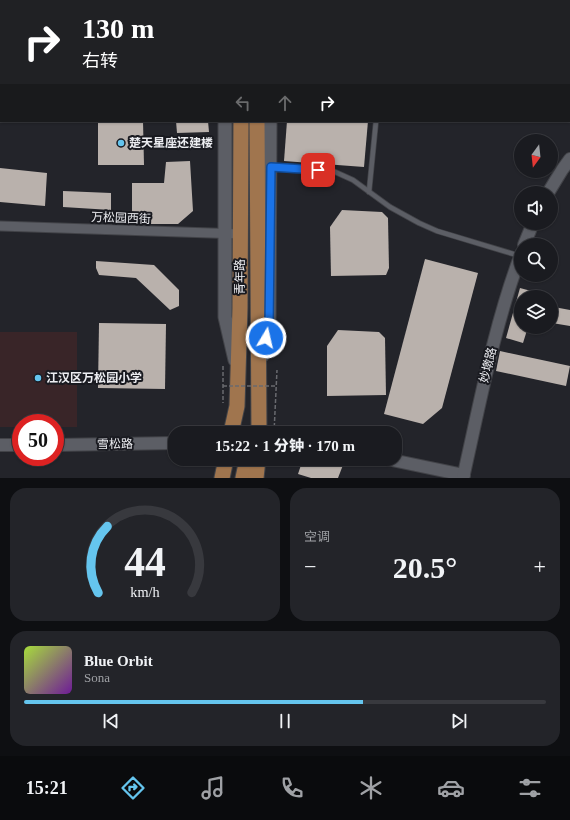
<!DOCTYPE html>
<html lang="zh">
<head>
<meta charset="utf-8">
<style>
	:root { --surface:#1a1b20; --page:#232429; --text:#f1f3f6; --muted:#9fa1a5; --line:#38393e; --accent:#65c5ee }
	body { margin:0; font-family:"Times New Roman","Noto Sans SC",serif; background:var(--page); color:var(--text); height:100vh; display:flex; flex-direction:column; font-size:15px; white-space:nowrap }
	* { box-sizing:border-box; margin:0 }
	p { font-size:13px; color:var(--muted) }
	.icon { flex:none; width:22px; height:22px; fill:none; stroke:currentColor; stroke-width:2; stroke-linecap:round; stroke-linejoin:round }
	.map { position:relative; height:478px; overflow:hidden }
	.details { display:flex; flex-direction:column; gap:10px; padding:10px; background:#0e0f12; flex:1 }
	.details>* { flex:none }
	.guide { position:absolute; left:0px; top:0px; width:570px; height:122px; box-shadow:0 1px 3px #0004,0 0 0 1px var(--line); background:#202124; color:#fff; overflow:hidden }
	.needle { width:26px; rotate:195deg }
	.tools { position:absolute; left:514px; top:134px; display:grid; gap:8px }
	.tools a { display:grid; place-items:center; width:44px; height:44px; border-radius:50%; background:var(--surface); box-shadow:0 1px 3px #0004,0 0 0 1px var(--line); font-size:20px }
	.speed { position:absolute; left:12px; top:414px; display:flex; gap:8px; font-size:20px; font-weight:700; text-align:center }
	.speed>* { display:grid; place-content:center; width:52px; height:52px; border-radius:50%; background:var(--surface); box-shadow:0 1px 3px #0004,0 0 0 1px var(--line); line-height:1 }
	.speed .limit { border:6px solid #d22; background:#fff; color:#111 }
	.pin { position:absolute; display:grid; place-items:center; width:34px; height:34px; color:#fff; margin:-17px; border-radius:8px; box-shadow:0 2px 6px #0006 }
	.me { position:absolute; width:44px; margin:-22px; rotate:9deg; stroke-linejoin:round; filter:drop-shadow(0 0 3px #0008) }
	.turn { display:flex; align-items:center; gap:14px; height:84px; padding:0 16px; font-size:18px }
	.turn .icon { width:52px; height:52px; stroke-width:2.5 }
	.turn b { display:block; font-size:28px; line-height:34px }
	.lanes { display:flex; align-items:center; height:38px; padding:0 16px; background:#0003; justify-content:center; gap:20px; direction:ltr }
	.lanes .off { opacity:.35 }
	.big { font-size:30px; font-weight:800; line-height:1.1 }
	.details .widget { flex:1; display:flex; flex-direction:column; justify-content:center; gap:6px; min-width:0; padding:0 14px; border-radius:16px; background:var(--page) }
	.details .dial { align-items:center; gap:0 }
	.dial svg { height:104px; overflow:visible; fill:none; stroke:var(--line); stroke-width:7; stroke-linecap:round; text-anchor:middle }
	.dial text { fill:var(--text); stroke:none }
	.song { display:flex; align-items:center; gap:12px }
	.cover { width:48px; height:48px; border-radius:6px; background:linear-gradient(135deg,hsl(80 70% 55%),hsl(280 70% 35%)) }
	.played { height:4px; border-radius:2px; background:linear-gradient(90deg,var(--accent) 65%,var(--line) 65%) }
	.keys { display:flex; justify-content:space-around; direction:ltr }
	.heat { display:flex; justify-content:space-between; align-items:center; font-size:22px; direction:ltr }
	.details .tiles { flex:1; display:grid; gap:10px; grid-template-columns:1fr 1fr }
	.widget:last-child { grid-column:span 2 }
	.trip { position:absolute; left:168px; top:426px; width:234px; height:40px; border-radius:16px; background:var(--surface); box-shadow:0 1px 3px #0004,0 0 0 1px var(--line); font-weight:800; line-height:40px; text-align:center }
	.menu { display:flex; height:64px; justify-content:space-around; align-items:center; background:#0a0b0d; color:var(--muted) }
	.menu .icon { width:28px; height:28px }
	.menu .on { color:var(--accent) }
	.menu b { font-size:18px; color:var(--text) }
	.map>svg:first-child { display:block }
	.education { fill:#392528 }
	.building { fill:#b9b1ac }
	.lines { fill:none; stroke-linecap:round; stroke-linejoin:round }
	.service-casing { stroke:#424348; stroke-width:6 }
	.minor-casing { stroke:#424348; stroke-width:11 }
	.tertiary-casing { stroke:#424348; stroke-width:14 }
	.secondary-casing { stroke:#424348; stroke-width:15 }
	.primary-casing { stroke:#424348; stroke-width:17 }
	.path { stroke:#696a6f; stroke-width:1.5; stroke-dasharray:4 2; stroke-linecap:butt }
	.service { stroke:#5c5e65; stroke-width:4.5 }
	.minor { stroke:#5c5e65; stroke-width:9 }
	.tertiary { stroke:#5c5e65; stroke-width:12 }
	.secondary { stroke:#5c5e65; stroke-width:13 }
	.primary { stroke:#a0754e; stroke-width:15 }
	.path-bridge { stroke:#696a6f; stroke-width:1.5; stroke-dasharray:4 2; stroke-linecap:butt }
	.route-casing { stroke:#114b97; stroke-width:10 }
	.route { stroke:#1a73e8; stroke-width:7 }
	.poi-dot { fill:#65c5ee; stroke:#191a20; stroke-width:1.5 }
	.labels { text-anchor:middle; stroke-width:4; stroke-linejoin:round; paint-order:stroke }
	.poi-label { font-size:12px; font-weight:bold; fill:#ecedf1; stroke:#191a20; text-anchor:start }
	.street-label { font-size:12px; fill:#ecedf1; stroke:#191a20 }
</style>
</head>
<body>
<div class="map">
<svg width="570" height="478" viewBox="0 0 570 478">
	<rect width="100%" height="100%" fill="#23242a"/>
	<polygon class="education" points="0,332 77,332 77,427 55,427 55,423 21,423 21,427 0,427"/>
	<g class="building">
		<polygon points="98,121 143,121 144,165 98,165"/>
		<polygon points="176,121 208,121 209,132 177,133"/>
		<polygon points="287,121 368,121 364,167 284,161"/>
		<polygon points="190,161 193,211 178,224 132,224 132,183 164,183 166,162"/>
		<polygon points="0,168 47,173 45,206 0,202"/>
		<polygon points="63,191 111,193 111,210 63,207"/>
		<polygon points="342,210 382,212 388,218 389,268 386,275 331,276 330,227"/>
		<polygon points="425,259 478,273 442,408 423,424 384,414"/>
		<polygon points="96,261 154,265 179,290 179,306 170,310 136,278 99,275 96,268"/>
		<polygon points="520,288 546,295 546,297 521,297 521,327 528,327 523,343 506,338"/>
		<polygon points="554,307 570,310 570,326 552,323"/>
		<polygon points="99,323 166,324 165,389 98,388"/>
		<polygon points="338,330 379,332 385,338 386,395 327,396 327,346"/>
		<polygon points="500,351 570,366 566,386 496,371"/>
		<polygon points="303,459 326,459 343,465 338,478 311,478 298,474"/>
	</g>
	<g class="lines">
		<defs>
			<g id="service">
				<polyline points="271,167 333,171 353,180 390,207 419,223 437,231 520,256"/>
				<polyline points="369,192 376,121"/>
			</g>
			<polyline id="minor" points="0,226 241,234"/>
			<g id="tertiary">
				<polyline points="0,32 1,32"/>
				<polyline points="569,56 570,56"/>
				<polyline points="548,193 562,170 570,159"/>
				<polyline points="524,245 533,223"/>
				<polyline points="0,445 21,445"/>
				<polyline points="55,445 175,443"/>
				<polyline points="387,459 464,475"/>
				<path d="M463 478C480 403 494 326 521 254"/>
			</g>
			<g id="secondary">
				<polyline points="225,0 225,1"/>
				<polyline points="270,0 270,1"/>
				<polyline points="225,121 225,317 235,360"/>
				<polyline points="262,356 269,326 270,121"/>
			</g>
			<g id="primary">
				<polyline points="241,0 241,1"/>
				<polyline points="258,1 258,0"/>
				<polyline points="257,121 259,433"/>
				<polyline points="231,433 237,406 240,308 241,121"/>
				<polyline points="222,478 226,459"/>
				<polyline points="243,478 247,459"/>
				<polyline points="256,478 258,459"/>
			</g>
		</defs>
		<use href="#service" class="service-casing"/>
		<use href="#minor" class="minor-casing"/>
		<use href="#tertiary" class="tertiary-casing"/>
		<use href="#secondary" class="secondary-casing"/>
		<use href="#primary" class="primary-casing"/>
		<g class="path">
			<polyline points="223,366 223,403"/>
			<polyline points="274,433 277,370"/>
		</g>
		<use href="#service" class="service"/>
		<use href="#minor" class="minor"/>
		<use href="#tertiary" class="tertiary"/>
		<use href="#secondary" class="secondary"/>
		<use href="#primary" class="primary"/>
		<polyline class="path-bridge" points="223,386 277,386"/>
	</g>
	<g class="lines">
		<defs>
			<polyline id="route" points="266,338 269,326 271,167 318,170"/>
		</defs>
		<use href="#route" class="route-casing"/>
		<use href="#route" class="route"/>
	</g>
	<g class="poi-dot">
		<circle cx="121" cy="143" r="4"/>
		<circle cx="38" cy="378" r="4"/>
	</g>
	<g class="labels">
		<g class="poi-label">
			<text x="129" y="147">楚天星座还建楼</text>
			<text x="46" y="382">江汉区万松园小学</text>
		</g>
		<g class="street-label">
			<text transform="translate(121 218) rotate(2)" y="4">万松园西街</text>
			<text transform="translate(240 277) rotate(-90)" y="4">青年路</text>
			<text transform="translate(488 365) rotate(-76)" y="4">妙墩路</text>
			<text transform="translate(115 444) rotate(-1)" y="4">雪松路</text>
		</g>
	</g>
</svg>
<div class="tools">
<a><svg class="needle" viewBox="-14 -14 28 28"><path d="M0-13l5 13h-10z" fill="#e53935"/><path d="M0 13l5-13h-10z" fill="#9fa1a5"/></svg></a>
<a><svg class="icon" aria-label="sound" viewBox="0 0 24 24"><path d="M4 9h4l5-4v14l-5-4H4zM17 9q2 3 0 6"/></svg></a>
<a><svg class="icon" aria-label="search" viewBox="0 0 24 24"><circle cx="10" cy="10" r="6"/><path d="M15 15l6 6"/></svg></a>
<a><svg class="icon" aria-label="layers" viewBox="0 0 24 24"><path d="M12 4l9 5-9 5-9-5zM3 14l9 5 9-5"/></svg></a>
</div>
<div class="speed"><div class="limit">50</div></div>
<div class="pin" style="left:318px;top:170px;background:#d93025"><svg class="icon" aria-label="arrive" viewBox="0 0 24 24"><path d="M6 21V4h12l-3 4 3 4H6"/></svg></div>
<svg class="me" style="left:266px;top:338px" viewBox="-20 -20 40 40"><circle r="17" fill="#1a73e8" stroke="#fff" stroke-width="3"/><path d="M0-11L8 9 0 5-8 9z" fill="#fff"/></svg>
<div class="trip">15:22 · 1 分钟 · 170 m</div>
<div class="guide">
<div class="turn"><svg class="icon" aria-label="right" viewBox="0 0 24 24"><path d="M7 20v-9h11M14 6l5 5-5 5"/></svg><div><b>130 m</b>右转</div></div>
<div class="lanes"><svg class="icon off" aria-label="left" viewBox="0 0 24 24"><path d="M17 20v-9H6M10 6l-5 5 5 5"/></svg><svg class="icon off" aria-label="ahead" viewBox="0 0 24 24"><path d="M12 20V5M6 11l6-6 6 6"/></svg><svg class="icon" aria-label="right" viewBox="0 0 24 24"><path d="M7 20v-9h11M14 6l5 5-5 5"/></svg></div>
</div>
</div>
<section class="details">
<div class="tiles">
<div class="widget dial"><svg viewBox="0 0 100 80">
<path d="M14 69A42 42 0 1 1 86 69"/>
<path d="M14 69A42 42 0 0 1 21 18" stroke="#65c5ee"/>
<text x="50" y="56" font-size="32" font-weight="700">44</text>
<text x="50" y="72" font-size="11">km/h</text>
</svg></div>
<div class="widget"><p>空调</p>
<div class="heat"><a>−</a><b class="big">20.5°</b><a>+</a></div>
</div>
<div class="widget">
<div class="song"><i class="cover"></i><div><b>Blue Orbit</b><p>Sona</p></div></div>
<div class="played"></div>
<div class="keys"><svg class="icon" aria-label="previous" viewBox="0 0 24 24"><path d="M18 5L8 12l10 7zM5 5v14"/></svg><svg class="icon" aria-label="pause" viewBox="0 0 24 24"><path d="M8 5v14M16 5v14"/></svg><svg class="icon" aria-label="next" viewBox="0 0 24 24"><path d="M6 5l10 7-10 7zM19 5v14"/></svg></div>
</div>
</div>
</section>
<nav class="menu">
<b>15:21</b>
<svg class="icon on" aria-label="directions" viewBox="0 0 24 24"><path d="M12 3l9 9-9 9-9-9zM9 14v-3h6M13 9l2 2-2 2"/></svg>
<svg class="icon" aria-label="music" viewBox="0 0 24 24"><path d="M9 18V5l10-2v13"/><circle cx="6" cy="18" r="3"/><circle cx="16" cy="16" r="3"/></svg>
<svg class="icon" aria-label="phone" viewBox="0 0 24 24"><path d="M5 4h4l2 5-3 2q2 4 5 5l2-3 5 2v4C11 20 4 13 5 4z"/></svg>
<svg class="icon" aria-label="climate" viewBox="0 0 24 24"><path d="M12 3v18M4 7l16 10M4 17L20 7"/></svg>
<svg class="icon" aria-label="car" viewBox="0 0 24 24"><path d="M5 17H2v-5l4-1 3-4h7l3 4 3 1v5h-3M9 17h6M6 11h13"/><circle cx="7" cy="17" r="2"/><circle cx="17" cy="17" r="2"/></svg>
<svg class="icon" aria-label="filters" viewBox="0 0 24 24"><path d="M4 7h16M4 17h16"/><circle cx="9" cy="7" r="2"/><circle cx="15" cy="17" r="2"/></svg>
</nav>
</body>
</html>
